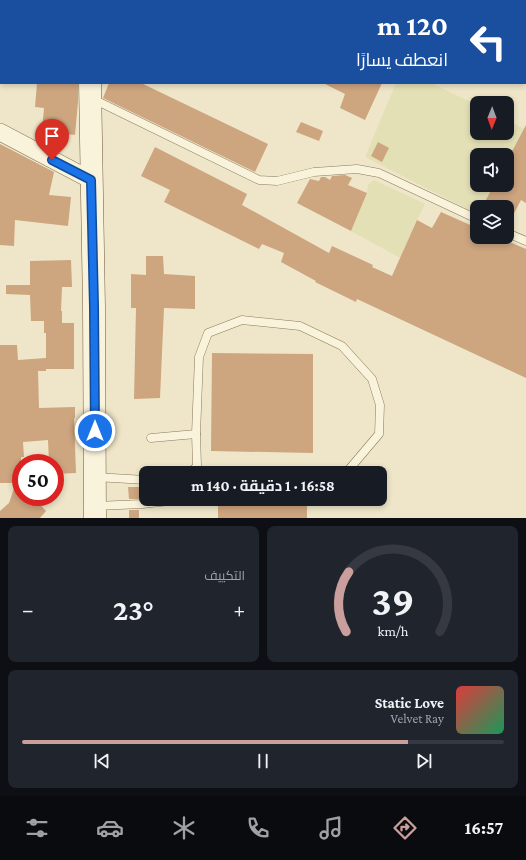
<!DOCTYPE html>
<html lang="ar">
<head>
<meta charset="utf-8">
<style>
	:root { --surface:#171b24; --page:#20242c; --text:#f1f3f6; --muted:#9ea1a6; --line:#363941; --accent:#ca9e9c }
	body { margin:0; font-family:"Crimson Pro",Cairo,serif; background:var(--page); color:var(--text); direction:rtl; height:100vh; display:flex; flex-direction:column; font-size:15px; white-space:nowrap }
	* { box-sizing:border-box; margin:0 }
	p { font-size:13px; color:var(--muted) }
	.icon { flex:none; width:22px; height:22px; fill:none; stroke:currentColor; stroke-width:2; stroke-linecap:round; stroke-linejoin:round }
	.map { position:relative; height:518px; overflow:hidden; direction:ltr }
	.side { display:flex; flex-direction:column; gap:8px; padding:8px; background:#0d0f14; flex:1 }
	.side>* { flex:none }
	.top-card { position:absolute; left:0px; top:0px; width:526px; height:84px; box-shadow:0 2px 6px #0003; direction:rtl; background:#1a4fa0; color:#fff; overflow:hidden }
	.needle { width:26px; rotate:181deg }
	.buttons { position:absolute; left:470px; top:96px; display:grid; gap:8px }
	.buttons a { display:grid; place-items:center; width:44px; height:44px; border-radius:8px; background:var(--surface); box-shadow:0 2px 6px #0003; font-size:20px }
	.speed { position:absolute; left:12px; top:454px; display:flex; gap:8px; font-size:20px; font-weight:700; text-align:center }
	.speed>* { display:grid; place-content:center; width:52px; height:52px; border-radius:50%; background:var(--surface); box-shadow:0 2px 6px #0003; line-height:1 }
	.speed .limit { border:6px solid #d22; background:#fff; color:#111 }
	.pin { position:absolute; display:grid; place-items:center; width:34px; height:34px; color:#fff; margin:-41px -17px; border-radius:50% 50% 50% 0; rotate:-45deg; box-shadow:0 0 4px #0007 }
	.pin .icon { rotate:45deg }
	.me { position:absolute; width:44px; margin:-22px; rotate:0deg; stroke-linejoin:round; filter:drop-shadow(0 0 3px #0008) }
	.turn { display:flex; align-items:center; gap:14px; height:84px; padding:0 12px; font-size:18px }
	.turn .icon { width:52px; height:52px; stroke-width:2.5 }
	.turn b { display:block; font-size:28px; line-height:34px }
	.big { font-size:30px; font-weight:700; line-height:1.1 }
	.side .widget { flex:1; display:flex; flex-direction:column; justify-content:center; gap:6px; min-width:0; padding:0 14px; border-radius:8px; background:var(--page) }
	.side .dial { align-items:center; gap:0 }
	.dial svg { height:104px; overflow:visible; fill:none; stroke:var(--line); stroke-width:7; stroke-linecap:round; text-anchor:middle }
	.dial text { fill:var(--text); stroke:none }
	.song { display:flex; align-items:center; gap:12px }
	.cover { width:48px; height:48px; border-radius:6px; background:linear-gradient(135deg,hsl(0 70% 55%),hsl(150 70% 35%)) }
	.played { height:4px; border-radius:2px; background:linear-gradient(90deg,var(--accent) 80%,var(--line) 80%) }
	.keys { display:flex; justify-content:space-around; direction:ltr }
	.heat { display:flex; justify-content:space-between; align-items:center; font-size:22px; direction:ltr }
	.side .tiles { flex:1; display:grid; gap:8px; grid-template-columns:1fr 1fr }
	.widget:last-child { grid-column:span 2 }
	.trip { position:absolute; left:139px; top:466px; width:248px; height:40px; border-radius:8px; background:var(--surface); box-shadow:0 2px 6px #0003; font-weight:700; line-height:40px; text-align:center; direction:rtl }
	.dock { display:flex; height:64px; justify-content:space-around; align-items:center; background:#090b0e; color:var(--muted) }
	.dock .icon { width:28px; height:28px }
	.dock .active { color:var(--accent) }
	.dock b { font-size:18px; color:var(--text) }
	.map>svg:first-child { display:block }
	.farmland { fill:#e4e0b6 }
	.building { fill:#cda57f }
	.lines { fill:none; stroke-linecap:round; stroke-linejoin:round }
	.lane-casing { stroke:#8b795d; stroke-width:9 }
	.street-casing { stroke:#8b795d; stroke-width:18 }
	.secondary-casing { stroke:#6d5a40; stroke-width:23 }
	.lane { stroke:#f9f3dc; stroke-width:8 }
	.street { stroke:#f9f3dc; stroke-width:17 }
	.secondary { stroke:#f9f3dc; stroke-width:22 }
	.route-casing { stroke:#114b97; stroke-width:10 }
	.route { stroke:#1a73e8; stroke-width:7 }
</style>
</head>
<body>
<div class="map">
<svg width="526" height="518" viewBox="0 0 526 518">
	<rect width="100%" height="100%" fill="#efe6c9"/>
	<g class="farmland">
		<polygon points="396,83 431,83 477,105 477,133 507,133 507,120 524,129 507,161 507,155 477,155 477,185 494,185 482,207 477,207 477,214 365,157"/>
		<polygon points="374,180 425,204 417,220 400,258 351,231 367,193 368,185"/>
	</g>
	<g class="building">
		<polygon points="37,83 67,83 78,84 78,102 75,135 42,131 44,108 35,107"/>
		<polygon points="109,83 141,83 268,144 255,172 103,98"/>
		<polygon points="323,83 382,83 365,120 340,108 345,94"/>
		<polygon points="301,122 323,131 319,141 296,132"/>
		<polygon points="526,125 526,203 521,200 507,227 507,207 482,207 494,185 507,185 507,161"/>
		<polygon points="378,142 389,148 382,162 371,156"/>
		<polygon points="0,144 54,172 49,195 71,197 68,226 15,220 14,246 0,245"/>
		<polygon points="155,147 247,194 242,205 329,253 332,246 373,265 372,267 392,276 417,220 432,228 441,212 477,228 477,237 498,237 526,249 526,378 357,299 356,302 315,282 316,281 281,262 284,253 262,244 259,249 164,202 170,190 141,176"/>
		<polygon points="345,175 352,178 348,185 367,193 351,231 297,203 310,179 319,181 321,177 325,177 330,180 332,176"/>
		<polygon points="146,256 163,256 164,274 195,276 195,309 164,308 160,398 134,399 136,308 131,308 131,274 146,275"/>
		<polygon points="71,260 72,287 62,287 61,311 62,311 62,323 74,323 74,369 46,369 46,371 38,371 39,408 75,407 75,418 74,418 76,473 55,474 55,463 49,463 48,440 23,442 24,457 21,457 21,497 33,497 46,511 40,518 0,518 0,511 9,503 16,483 0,483 0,345 17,345 18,360 46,358 46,333 44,333 44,321 31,321 30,295 6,294 6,285 30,285 30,261"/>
		<polygon points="212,353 313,354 313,453 211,451"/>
		<polygon points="128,487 139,487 139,499 129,499"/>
		<rect x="218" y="499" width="89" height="19"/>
		<rect x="129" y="510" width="10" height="8"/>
	</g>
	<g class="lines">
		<defs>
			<g id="lane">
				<polyline points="93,99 259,180 277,181 314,172 357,169 379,173 477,219"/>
				<polyline points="507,233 526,241"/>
				<polyline points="151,438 196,434"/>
				<polyline points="190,473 197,466 196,434 199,357 208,333 242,320 300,326 342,346 372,379 380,405 379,434 346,473"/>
				<polyline points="95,477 146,480"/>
				<polyline points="96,506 142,504 169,501 177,499"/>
			</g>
			<polyline id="street" points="0,132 91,180"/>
			<g id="secondary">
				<polyline points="89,0 89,1"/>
				<polyline points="90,83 94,307 95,518"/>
			</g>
		</defs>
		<use href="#lane" class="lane-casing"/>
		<use href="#street" class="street-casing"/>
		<use href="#secondary" class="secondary-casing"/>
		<use href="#lane" class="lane"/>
		<use href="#street" class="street"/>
		<use href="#secondary" class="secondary"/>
	</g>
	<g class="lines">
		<defs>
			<polyline id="route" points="52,160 91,180 94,307 95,431"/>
		</defs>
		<use href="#route" class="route-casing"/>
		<use href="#route" class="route"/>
	</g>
</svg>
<div class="buttons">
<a><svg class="needle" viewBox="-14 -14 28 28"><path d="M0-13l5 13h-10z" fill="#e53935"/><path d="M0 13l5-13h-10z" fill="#9ea1a6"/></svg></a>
<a><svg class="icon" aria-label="sound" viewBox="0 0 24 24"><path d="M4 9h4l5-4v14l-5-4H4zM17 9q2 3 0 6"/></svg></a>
<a><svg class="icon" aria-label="layers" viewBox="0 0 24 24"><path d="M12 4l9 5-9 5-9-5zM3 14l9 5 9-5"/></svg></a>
</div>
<div class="speed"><div class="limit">50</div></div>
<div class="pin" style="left:52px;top:160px;background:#d93025"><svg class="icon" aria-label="arrive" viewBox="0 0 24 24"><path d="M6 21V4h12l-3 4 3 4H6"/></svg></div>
<svg class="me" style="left:95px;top:431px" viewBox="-20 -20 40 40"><circle r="17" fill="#1a73e8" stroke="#fff" stroke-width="3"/><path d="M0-11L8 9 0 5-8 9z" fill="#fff"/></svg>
<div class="trip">16:58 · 1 دقيقة · 140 m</div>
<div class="top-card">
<div class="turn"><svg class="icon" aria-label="left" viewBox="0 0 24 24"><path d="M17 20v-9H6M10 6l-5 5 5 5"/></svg><div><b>120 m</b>انعطف يسارًا</div></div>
</div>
</div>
<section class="side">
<div class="tiles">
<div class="widget dial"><svg viewBox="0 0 100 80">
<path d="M14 69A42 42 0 1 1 86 69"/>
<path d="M14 69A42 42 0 0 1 16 23" stroke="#ca9e9c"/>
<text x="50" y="56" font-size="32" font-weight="700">39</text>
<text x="50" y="72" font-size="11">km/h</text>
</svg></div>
<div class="widget"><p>التكييف</p>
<div class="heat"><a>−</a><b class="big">23°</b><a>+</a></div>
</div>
<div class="widget">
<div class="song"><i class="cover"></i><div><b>Static Love</b><p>Velvet Ray</p></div></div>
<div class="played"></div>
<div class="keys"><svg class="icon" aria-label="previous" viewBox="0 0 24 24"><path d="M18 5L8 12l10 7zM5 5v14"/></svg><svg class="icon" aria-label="pause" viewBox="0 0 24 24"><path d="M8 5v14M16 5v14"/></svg><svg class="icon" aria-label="next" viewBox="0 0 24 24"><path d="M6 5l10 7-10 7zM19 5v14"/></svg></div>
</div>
</div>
</section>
<nav class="dock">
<b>16:57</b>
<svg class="icon active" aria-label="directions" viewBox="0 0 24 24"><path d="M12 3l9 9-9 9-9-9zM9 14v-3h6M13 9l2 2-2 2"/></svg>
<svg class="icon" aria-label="music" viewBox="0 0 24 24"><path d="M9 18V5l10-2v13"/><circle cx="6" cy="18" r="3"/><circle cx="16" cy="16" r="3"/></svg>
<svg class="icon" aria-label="phone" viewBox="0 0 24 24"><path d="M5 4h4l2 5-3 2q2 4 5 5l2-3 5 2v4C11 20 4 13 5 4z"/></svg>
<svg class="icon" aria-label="climate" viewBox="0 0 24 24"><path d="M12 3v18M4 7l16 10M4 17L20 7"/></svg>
<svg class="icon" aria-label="car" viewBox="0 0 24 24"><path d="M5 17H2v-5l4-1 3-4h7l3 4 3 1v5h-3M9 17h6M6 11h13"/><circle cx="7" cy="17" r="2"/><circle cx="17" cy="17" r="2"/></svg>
<svg class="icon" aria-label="filters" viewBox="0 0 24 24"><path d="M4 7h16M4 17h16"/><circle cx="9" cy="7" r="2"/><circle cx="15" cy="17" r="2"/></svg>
</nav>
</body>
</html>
